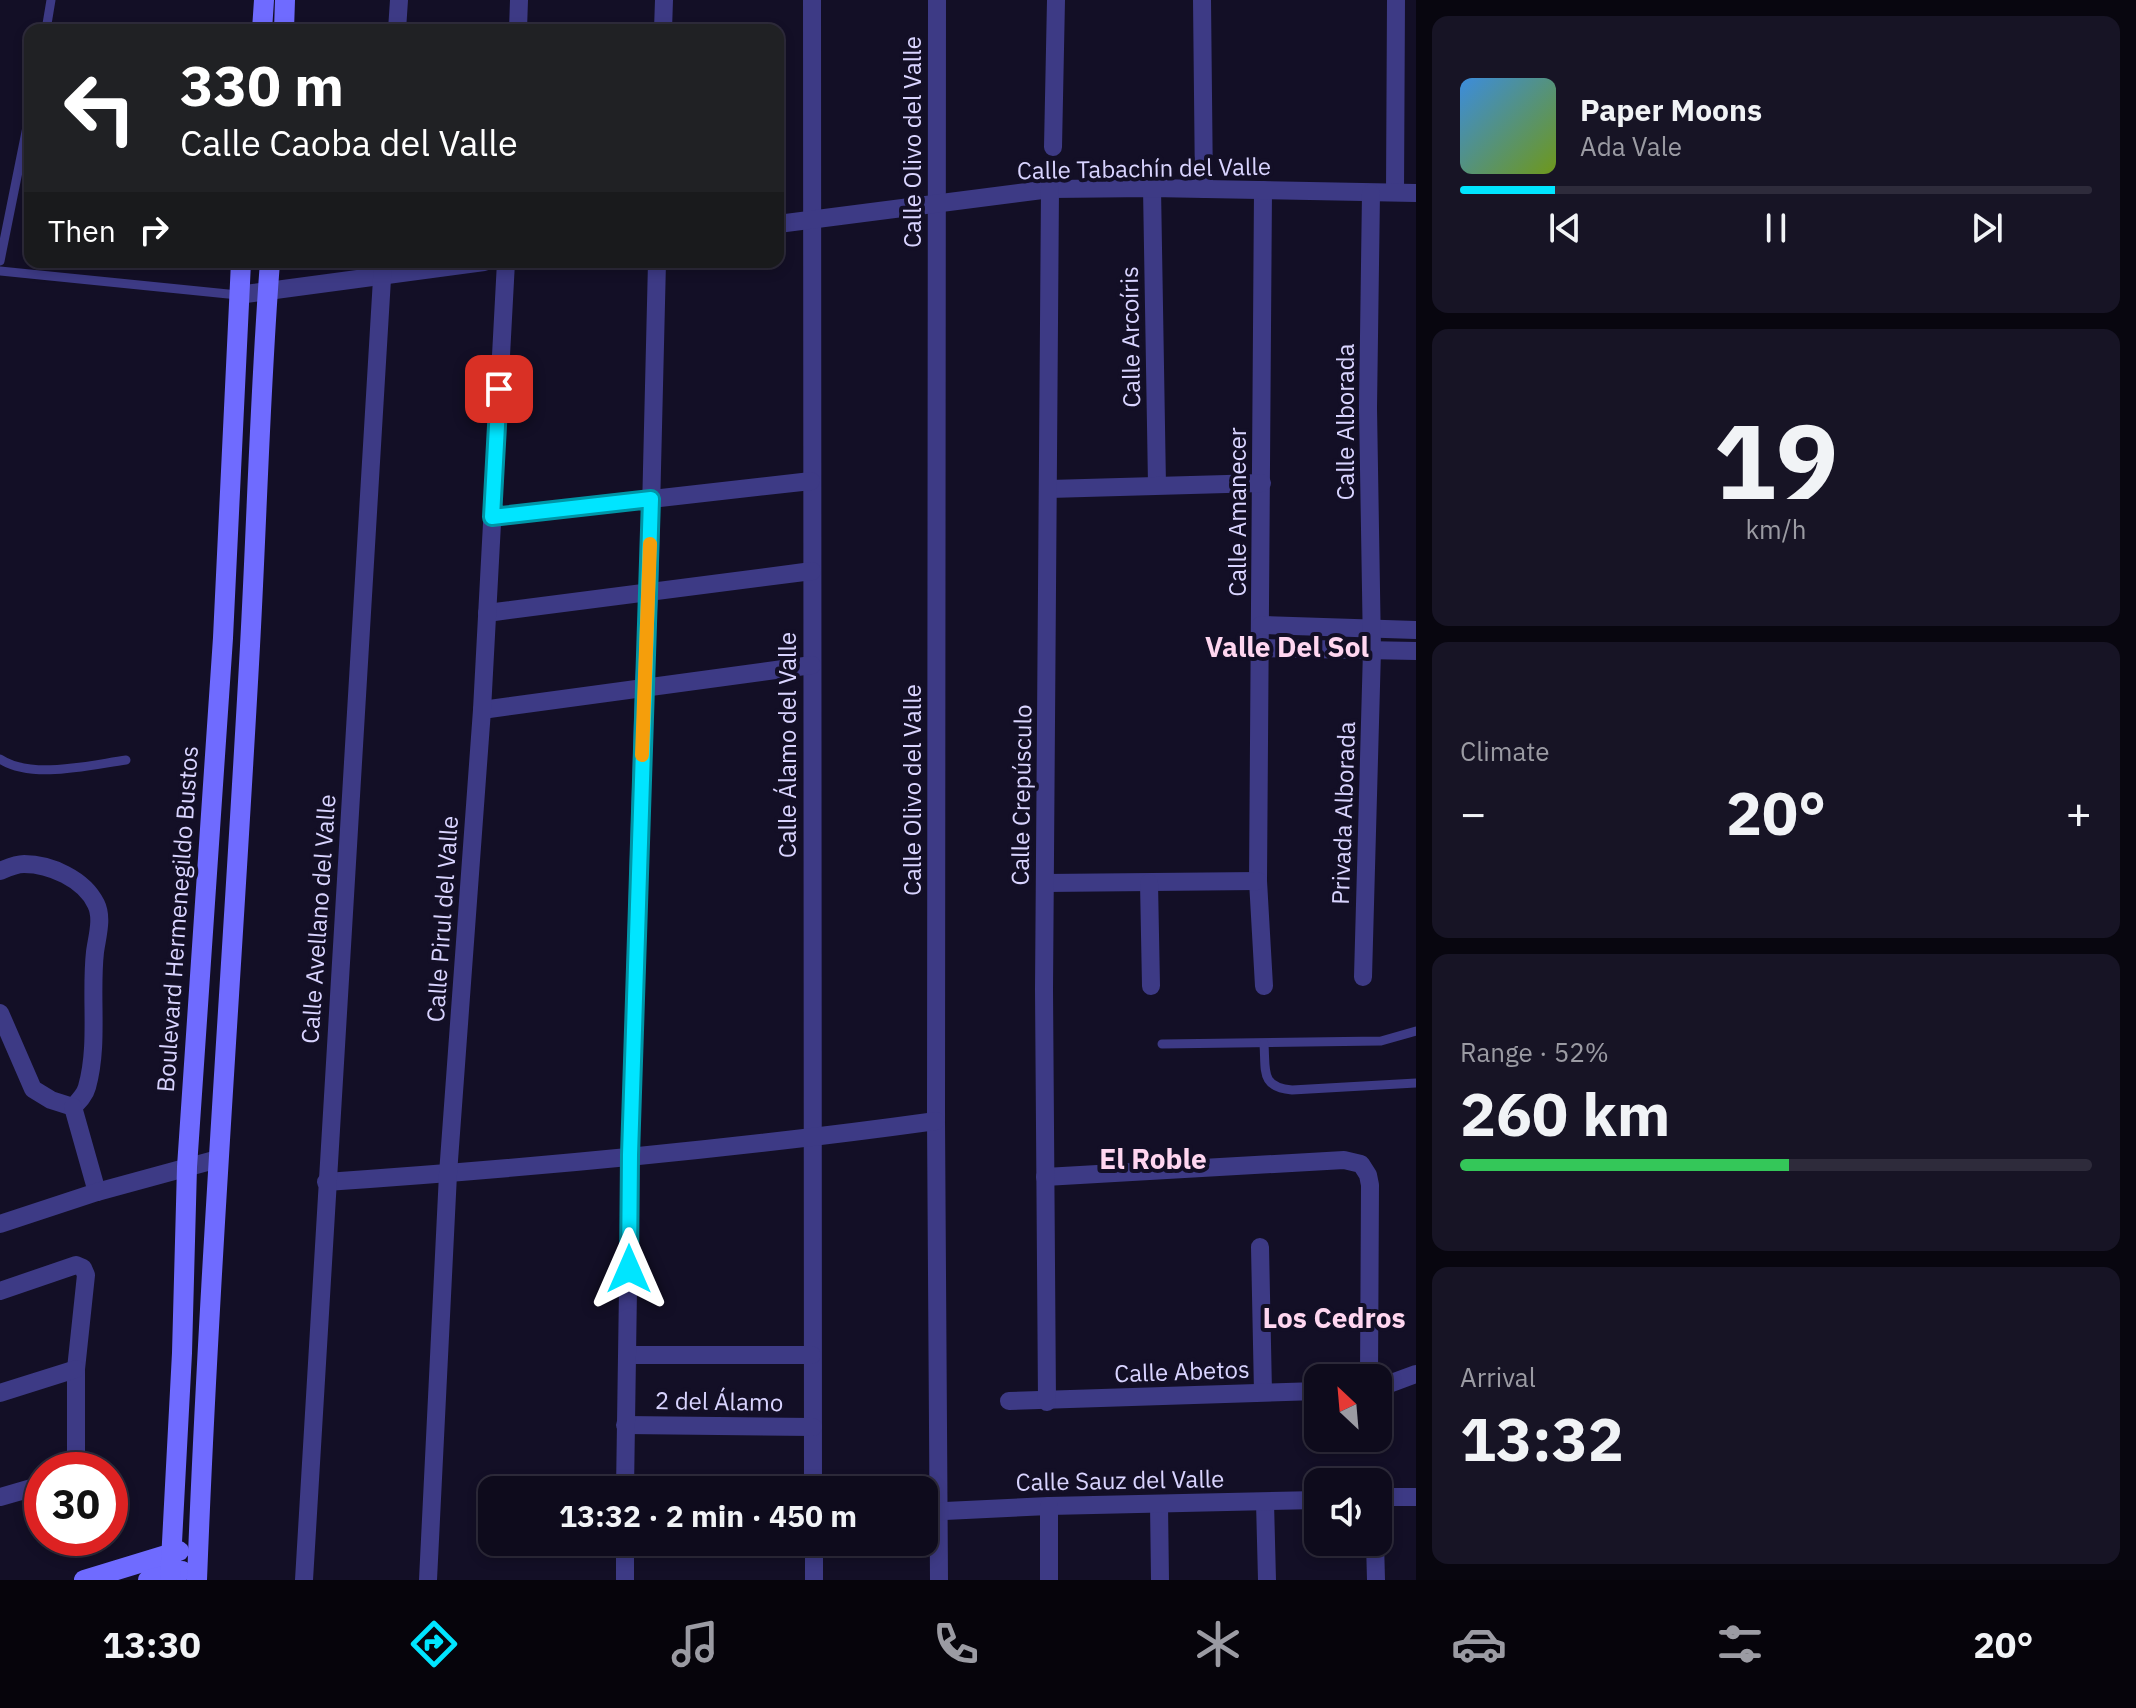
<!DOCTYPE html>
<html lang="en">
<head>
<meta charset="utf-8">
<style>
	:root { --surface:#0e0b1c; --page:#171425; --text:#f1f3f6; --muted:#9b9ba3; --line:#2e2b3b; --accent:#00e5ff }
	body { margin:0; font-family:"IBM Plex Sans",sans-serif; background:var(--page); color:var(--text); height:100vh; display:flex; flex-direction:column; font-size:30px; white-space:nowrap }
	* { box-sizing:border-box; margin:0 }
	p { font-size:26px; color:var(--muted) }
	.icon { flex:none; width:44px; height:44px; fill:none; stroke:currentColor; stroke-width:2; stroke-linecap:round; stroke-linejoin:round }
	.map { position:relative; flex:1; overflow:hidden }
	.drawer { display:flex; flex-direction:column; gap:16px; padding:16px; background:#08060f; width:720px }
	.drawer>* { flex:none }
	.hud { position:absolute; left:24px; top:24px; width:760px; height:244px; border-radius:16px; box-shadow:0 4px 12px #0003,0 0 0 2px var(--line); background:#202124; color:#fff; overflow:hidden }
	.needle { width:52px; rotate:334deg }
	.fabs { position:absolute; left:1304px; top:1364px; display:grid; gap:16px }
	.fabs a { display:grid; place-items:center; width:88px; height:88px; border-radius:16px; background:var(--surface); box-shadow:0 4px 12px #0003,0 0 0 2px var(--line); font-size:40px }
	.speed { position:absolute; left:24px; top:1452px; display:flex; gap:16px; font-size:40px; font-weight:700; text-align:center }
	.speed>* { display:grid; place-content:center; width:104px; height:104px; border-radius:50%; background:var(--surface); box-shadow:0 4px 12px #0003,0 0 0 2px var(--line); line-height:1 }
	.speed .limit { border:12px solid #d22; background:#fff; color:#111 }
	.pin { position:absolute; display:grid; place-items:center; width:68px; height:68px; color:#fff; margin:-34px; border-radius:16px; box-shadow:0 4px 12px #0006 }
	.me { position:absolute; width:88px; margin:-44px; rotate:0deg; stroke-linejoin:round; filter:drop-shadow(0 0 6px #0008) }
	.turn { display:flex; align-items:center; gap:28px; height:168px; padding:0 24px; font-size:36px }
	.turn .icon { width:104px; height:104px; stroke-width:2.5 }
	.turn b { display:block; font-size:56px; line-height:68px }
	.then { display:flex; align-items:center; height:76px; padding:0 24px; background:#0003; gap:16px; font-size:30px }
	.big { font-size:60px; font-weight:700; line-height:1.1 }
	.drawer .card { flex:1; display:flex; flex-direction:column; justify-content:center; gap:12px; min-width:0; padding:0 28px; border-radius:16px; background:var(--page) }
	.drawer .dial { align-items:center; gap:0 }
	.dial b { font-size:104px; line-height:1 }
	.song { display:flex; align-items:center; gap:24px }
	.cover { width:96px; height:96px; border-radius:12px; background:linear-gradient(135deg,hsl(210 70% 55%),hsl(80 70% 35%)) }
	.played { height:8px; border-radius:4px; background:linear-gradient(90deg,var(--accent) 15%,var(--line) 15%) }
	.keys { display:flex; justify-content:space-around; direction:ltr }
	.heat { display:flex; justify-content:space-between; align-items:center; font-size:44px; direction:ltr }
	.charge { height:12px; border-radius:6px; background:linear-gradient(90deg,#34c759 52%,var(--line) 0) }
	.trip { position:absolute; left:478px; top:1476px; width:460px; height:80px; border-radius:16px; background:var(--surface); box-shadow:0 4px 12px #0003,0 0 0 2px var(--line); font-weight:700; line-height:80px; text-align:center }
	.tab-bar { display:flex; height:128px; justify-content:space-around; align-items:center; background:#06040b; color:var(--muted) }
	.tab-bar .icon { width:56px; height:56px }
	.tab-bar .on { color:var(--accent) }
	.tab-bar b { font-size:36px; color:var(--text) }
	main { display:flex; flex:1; min-height:0 }
	.map>svg:first-child { display:block }
	.lines { fill:none; stroke-linecap:round; stroke-linejoin:round }
	.lane { stroke:#3d3a85; stroke-width:9 }
	.street { stroke:#3d3a85; stroke-width:18 }
	.secondary { stroke:#6f6bff; stroke-width:20 }
	.route-casing { stroke:#0095a6; stroke-width:20 }
	.route { stroke:#00e5ff; stroke-width:14 }
	.slow { stroke:#f59e0b; stroke-width:14 }
	.labels { text-anchor:middle; stroke-width:8; stroke-linejoin:round; paint-order:stroke }
	.street-label { font-size:24px; fill:#d9d4ff; stroke:#130f26 }
	.quarter-label { font-size:28px; font-weight:bold; fill:#ffd6f0; stroke:#130f26 }
</style>
</head>
<body>
<main>
<div class="map">
<svg width="1416" height="1580" viewBox="0 0 1416 1580">
	<rect width="100%" height="100%" fill="#130f26"/>
	<g class="lines">
		<g class="lane">
			<polyline points="46,30 51,0"/>
			<polyline points="0,261 30,112"/>
			<polyline points="0,271 238,295"/>
			<path d="M0 759C32 780 90 765 126 760"/>
			<polyline points="1162,1044 1381,1041 1416,1031"/>
			<path d="M1264 1044C1266 1071 1260 1087 1292 1090L1416 1083"/>
		</g>
		<g class="street">
			<polyline points="812,0 813,1490"/>
			<polyline points="937,0 936,1121 939,1580"/>
			<polyline points="1202,0 1204,189"/>
			<polyline points="397,30 399,0"/>
			<polyline points="518,30 519,0"/>
			<polyline points="663,30 664,0"/>
			<polyline points="1053,147 1056,0"/>
			<polyline points="1152,188 1157,485"/>
			<polyline points="1263,190 1258,881 1264,986"/>
			<polyline points="1395,192 1396,0"/>
			<polyline points="778,224 1050,189 1152,188 1416,193"/>
			<polyline points="238,295 484,262"/>
			<polyline points="1049,489 1262,483"/>
			<polyline points="492,517 811,481"/>
			<polyline points="487,613 812,571"/>
			<polyline points="1261,625 1416,630"/>
			<polyline points="1261,648 1416,651"/>
			<polyline points="482,710 812,665"/>
			<path d="M0 871C7 868 16 864 24 864 50 864 84 879 96 904 103 918 97 937 95 952 90 996 99 1044 87 1087 85 1095 79 1101 73 1107"/>
			<polyline points="1045,883 1258,881"/>
			<polyline points="1149,883 1151,986"/>
			<polyline points="1363,977 1372,650 1368,408 1371,193"/>
			<polyline points="0,1013 33,1089 51,1100 73,1107"/>
			<polyline points="73,1107 97,1192"/>
			<polyline points="1045,1177 1344,1160 1361,1164 1368,1175 1370,1185 1369,1378"/>
			<path d="M326 1182C530 1168 734 1149 936 1121"/>
			<polyline points="0,1224 97,1192 218,1159"/>
			<polyline points="1260,1247 1263,1392"/>
			<polyline points="0,1291 76,1265 83,1268 86,1275 76,1369 76,1470"/>
			<polyline points="629,1355 812,1355"/>
			<polyline points="1378,1388 1416,1374"/>
			<polyline points="0,1393 76,1369"/>
			<polyline points="1009,1401 1318,1391"/>
			<polyline points="1047,1402 1044,989 1050,189"/>
			<polyline points="625,1425 813,1427"/>
			<polyline points="625,1489 651,1490"/>
			<polyline points="625,1490 630,1155 644,687 649,593 657,262"/>
			<polyline points="0,1497 42,1485"/>
			<polyline points="1378,1497 1416,1497"/>
			<polyline points="1265,1502 1267,1580"/>
			<polyline points="1159,1504 1160,1580"/>
			<polyline points="924,1512 1049,1506 1318,1500"/>
			<polyline points="625,1542 625,1580"/>
			<polyline points="1375,1542 1376,1580"/>
			<polyline points="304,1580 383,262"/>
			<polyline points="428,1580 448,1174 482,710 506,262"/>
			<polyline points="814,1580 814,1542"/>
			<polyline points="1049,1580 1049,1506"/>
		</g>
		<g class="secondary">
			<polyline points="262,30 264,0"/>
			<polyline points="284,30 285,0"/>
			<polyline points="84,1580 179,1551"/>
			<polyline points="148,1580 182,1571"/>
			<polyline points="170,1580 182,1353 187,1167 223,638 241,262"/>
			<path d="M197 1580C209 1268 233 958 250 646 257 518 260 390 270 262"/>
		</g>
	</g>
	<g class="lines">
		<defs>
			<polyline id="route" points="499,389 492,517 651,499 630,1155 629,1269"/>
		</defs>
		<use href="#route" class="route-casing"/>
		<use href="#route" class="route"/>
		<polyline class="slow" points="642,755 650,544"/>
	</g>
	<g class="labels">
		<g class="street-label">
			<text transform="translate(913 142) rotate(-90)" y="8">Calle Olivo del Valle</text>
			<text transform="translate(1144 169) rotate(-1)" y="8">Calle Tabachín del Valle</text>
			<text transform="translate(1131 337) rotate(-91)" y="8">Calle Arcoíris</text>
			<text transform="translate(1346 422) rotate(-90)" y="8">Calle Alborada</text>
			<text transform="translate(1238 512) rotate(-90)" y="8">Calle Amanecer</text>
			<text transform="translate(788 745) rotate(-90)" y="8">Calle Álamo del Valle</text>
			<text transform="translate(913 790) rotate(-90)" y="8">Calle Olivo del Valle</text>
			<text transform="translate(1022 795) rotate(-89)" y="8">Calle Crepúsculo</text>
			<text transform="translate(1344 813) rotate(-88)" y="8">Privada Alborada</text>
			<text transform="translate(178 919) rotate(-86)" y="8">Boulevard Hermenegildo Bustos</text>
			<text transform="translate(319 919) rotate(-86)" y="8">Calle Avellano del Valle</text>
			<text transform="translate(443 919) rotate(-86)" y="8">Calle Pirul del Valle</text>
			<text transform="translate(1182 1372) rotate(-2)" y="8">Calle Abetos</text>
			<text transform="translate(719 1402) rotate(1)" y="8">2 del Álamo</text>
			<text transform="translate(1120 1481) rotate(-1)" y="8">Calle Sauz del Valle</text>
		</g>
		<g class="quarter-label">
			<text x="1287" y="657">Valle Del Sol</text>
			<text x="1153" y="1169">El Roble</text>
			<text x="1334" y="1328">Los Cedros</text>
		</g>
	</g>
</svg>
<div class="fabs">
<a><svg class="needle" viewBox="-14 -14 28 28"><path d="M0-13l5 13h-10z" fill="#e53935"/><path d="M0 13l5-13h-10z" fill="#9b9ba3"/></svg></a>
<a><svg class="icon" aria-label="sound" viewBox="0 0 24 24"><path d="M4 9h4l5-4v14l-5-4H4zM17 9q2 3 0 6"/></svg></a>
</div>
<div class="speed"><div class="limit">30</div></div>
<div class="pin" style="left:499px;top:389px;background:#d93025"><svg class="icon" aria-label="arrive" viewBox="0 0 24 24"><path d="M6 21V4h12l-3 4 3 4H6"/></svg></div>
<svg class="me" style="left:629px;top:1269px" viewBox="-20 -20 40 40"><path d="M0-17L14 15 0 8-14 15z" fill="#00e5ff" stroke="#fff" stroke-width="4"/></svg>
<div class="trip">13:32 · 2 min · 450 m</div>
<div class="hud">
<div class="turn"><svg class="icon" aria-label="left" viewBox="0 0 24 24"><path d="M17 20v-9H6M10 6l-5 5 5 5"/></svg><div><b>330 m</b>Calle Caoba del Valle</div></div>
<div class="then">Then<svg class="icon" aria-label="right" viewBox="0 0 24 24"><path d="M7 20v-9h11M14 6l5 5-5 5"/></svg></div>
</div>
</div>
<section class="drawer">
<div class="card">
<div class="song"><i class="cover"></i><div><b>Paper Moons</b><p>Ada Vale</p></div></div>
<div class="played"></div>
<div class="keys"><svg class="icon" aria-label="previous" viewBox="0 0 24 24"><path d="M18 5L8 12l10 7zM5 5v14"/></svg><svg class="icon" aria-label="pause" viewBox="0 0 24 24"><path d="M8 5v14M16 5v14"/></svg><svg class="icon" aria-label="next" viewBox="0 0 24 24"><path d="M6 5l10 7-10 7zM19 5v14"/></svg></div>
</div>
<div class="card dial"><b>19</b><p>km/h</p></div>
<div class="card"><p>Climate</p>
<div class="heat"><a>−</a><b class="big">20°</b><a>+</a></div>
</div>
<div class="card"><p>Range · 52%</p><b class="big">260 km</b><div class="charge"></div></div>
<div class="card"><p>Arrival</p><b class="big">13:32</b></div>
</section>
</main>
<nav class="tab-bar">
<b>13:30</b>
<svg class="icon on" aria-label="directions" viewBox="0 0 24 24"><path d="M12 3l9 9-9 9-9-9zM9 14v-3h6M13 9l2 2-2 2"/></svg>
<svg class="icon" aria-label="music" viewBox="0 0 24 24"><path d="M9 18V5l10-2v13"/><circle cx="6" cy="18" r="3"/><circle cx="16" cy="16" r="3"/></svg>
<svg class="icon" aria-label="phone" viewBox="0 0 24 24"><path d="M5 4h4l2 5-3 2q2 4 5 5l2-3 5 2v4C11 20 4 13 5 4z"/></svg>
<svg class="icon" aria-label="climate" viewBox="0 0 24 24"><path d="M12 3v18M4 7l16 10M4 17L20 7"/></svg>
<svg class="icon" aria-label="car" viewBox="0 0 24 24"><path d="M5 17H2v-5l4-1 3-4h7l3 4 3 1v5h-3M9 17h6M6 11h13"/><circle cx="7" cy="17" r="2"/><circle cx="17" cy="17" r="2"/></svg>
<svg class="icon" aria-label="filters" viewBox="0 0 24 24"><path d="M4 7h16M4 17h16"/><circle cx="9" cy="7" r="2"/><circle cx="15" cy="17" r="2"/></svg>
<b>20°</b>
</nav>
</body>
</html>
